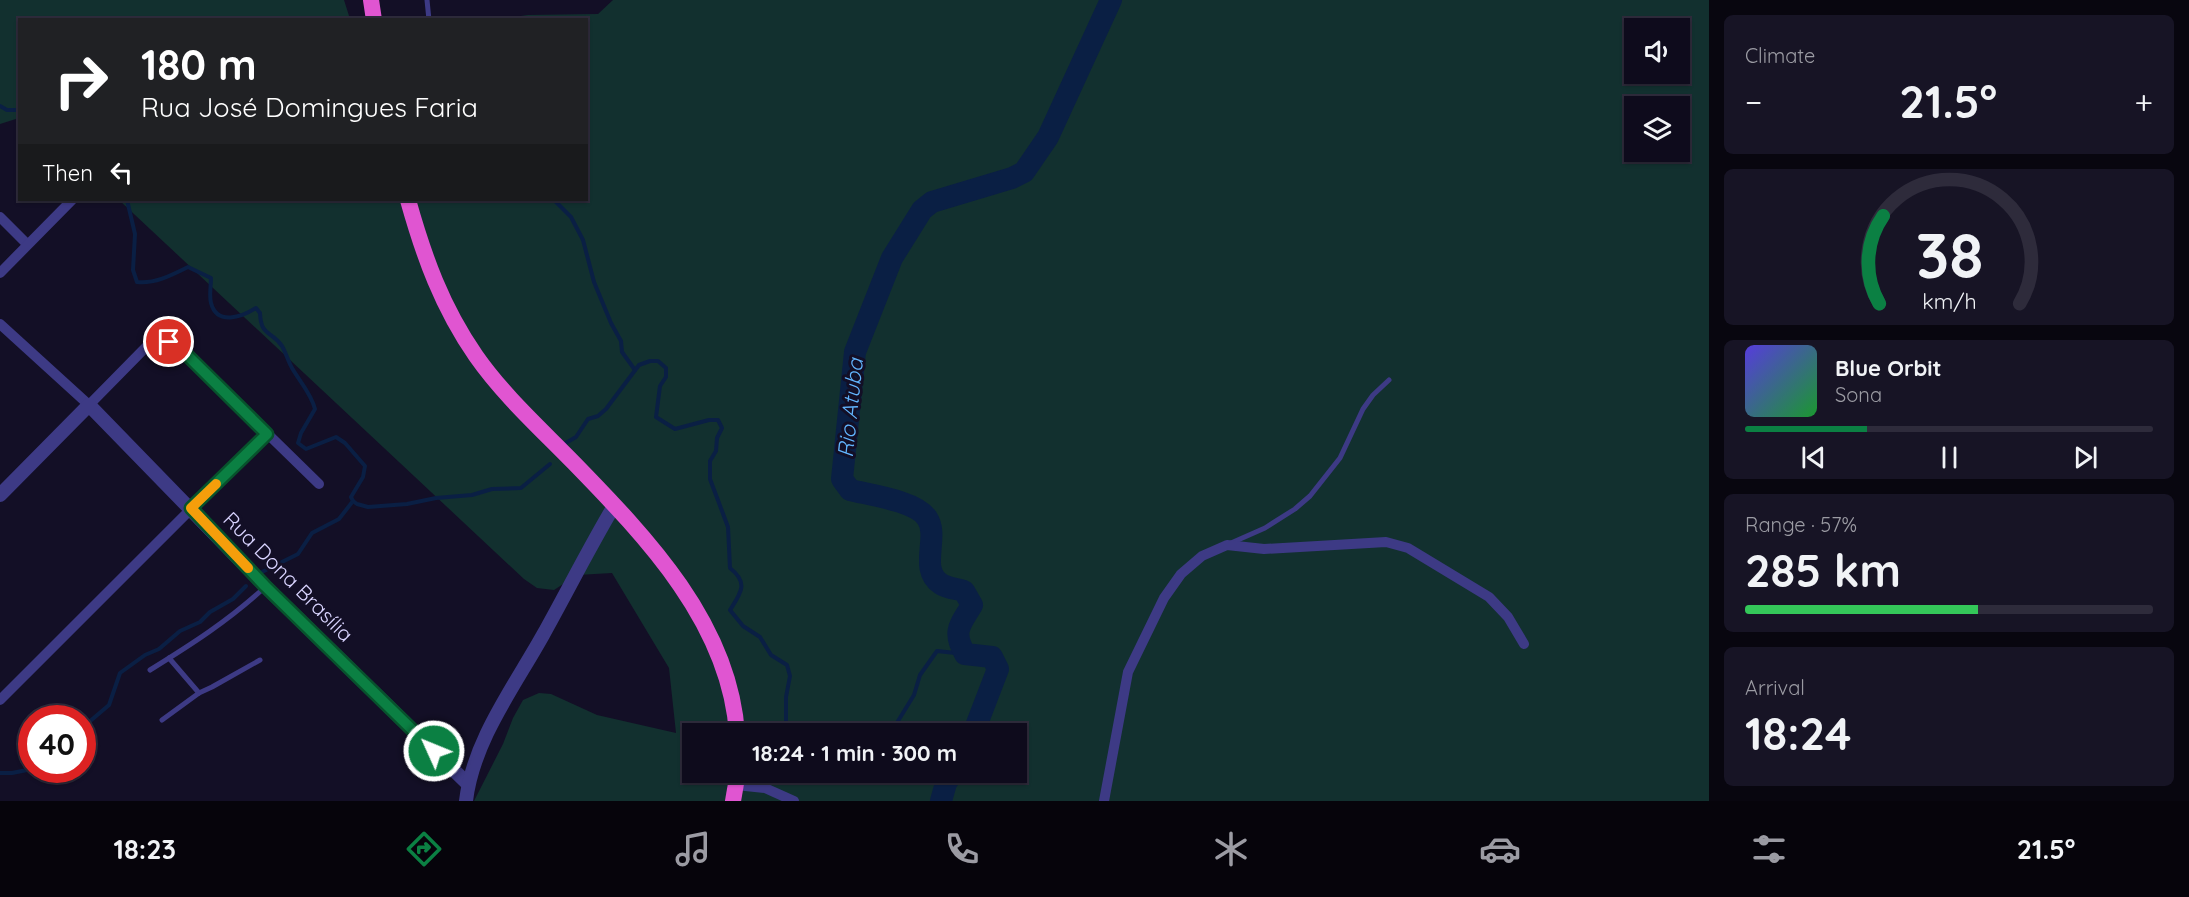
<!DOCTYPE html>
<html lang="en">
<head>
<meta charset="utf-8">
<style>
	:root { --surface:#0e0b1c; --page:#171425; --text:#f1f3f6; --muted:#9b9ba3; --line:#2e2b3b; --accent:#0b8043 }
	body { margin:0; font-family:Quicksand,sans-serif; background:var(--page); color:var(--text); height:100vh; display:flex; flex-direction:column; font-size:22px; white-space:nowrap }
	* { box-sizing:border-box; margin:0 }
	p { font-size:20px; color:var(--muted) }
	.icon { flex:none; width:33px; height:33px; fill:none; stroke:currentColor; stroke-width:2; stroke-linecap:round; stroke-linejoin:round }
	.map { position:relative; flex:1; overflow:hidden }
	.panel { display:flex; flex-direction:column; gap:15px; padding:15px; background:#08060f; width:480px }
	.panel>* { flex:none }
	.hud { position:absolute; left:18px; top:18px; width:570px; height:183px; border-radius:0px; box-shadow:0 2px 4px #0004,0 0 0 2px var(--line); background:#202124; color:#fff; overflow:hidden }
	.buttons { position:absolute; left:1624px; top:18px; display:grid; gap:12px }
	.buttons a { display:grid; place-items:center; width:66px; height:66px; border-radius:0px; background:var(--surface); box-shadow:0 2px 4px #0004,0 0 0 2px var(--line); font-size:30px }
	.speed { position:absolute; left:18px; top:705px; display:flex; gap:12px; font-size:30px; font-weight:700; text-align:center }
	.speed>* { display:grid; place-content:center; width:78px; height:78px; border-radius:50%; background:var(--surface); box-shadow:0 2px 4px #0004,0 0 0 2px var(--line); line-height:1 }
	.speed .limit { border:9px solid #d22; background:#fff; color:#111 }
	.pin { position:absolute; display:grid; place-items:center; width:51px; height:51px; color:#fff; margin:-26px; border:3px solid #fff; border-radius:50%; box-shadow:0 2px 6px #0007 }
	.me { position:absolute; width:66px; margin:-33px; rotate:314deg; stroke-linejoin:round; filter:drop-shadow(0 0 4px #0008) }
	.turn { display:flex; align-items:center; gap:21px; height:126px; padding:0 24px; font-size:27px }
	.turn .icon { width:78px; height:78px; stroke-width:2.5 }
	.turn b { display:block; font-size:42px; line-height:51px }
	.then { display:flex; align-items:center; height:57px; padding:0 24px; background:#0003; gap:12px; font-size:22px }
	.big { font-size:45px; font-weight:700; line-height:1.1 }
	.panel .widget { flex:1; display:flex; flex-direction:column; justify-content:center; gap:9px; min-width:0; padding:0 21px; border-radius:9px; background:var(--page) }
	.panel .dial { align-items:center; gap:0 }
	.dial svg { height:156px; overflow:visible; fill:none; stroke:var(--line); stroke-width:7; stroke-linecap:round; text-anchor:middle }
	.dial text { fill:var(--text); stroke:none }
	.song { display:flex; align-items:center; gap:18px }
	.cover { width:72px; height:72px; border-radius:9px; background:linear-gradient(135deg,hsl(250 70% 55%),hsl(130 70% 35%)) }
	.played { height:6px; border-radius:3px; background:linear-gradient(90deg,var(--accent) 30%,var(--line) 30%) }
	.keys { display:flex; justify-content:space-around; direction:ltr }
	.heat { display:flex; justify-content:space-between; align-items:center; font-size:33px; direction:ltr }
	.charge { height:9px; border-radius:4px; background:linear-gradient(90deg,#34c759 57%,var(--line) 0) }
	.trip { position:absolute; left:682px; top:723px; width:345px; height:60px; border-radius:0px; background:var(--surface); box-shadow:0 2px 4px #0004,0 0 0 2px var(--line); font-weight:700; line-height:60px; text-align:center }
	.tabs { display:flex; height:96px; justify-content:space-around; align-items:center; background:#06040b; color:var(--muted) }
	.tabs .icon { width:42px; height:42px }
	.tabs .active { color:var(--accent) }
	.tabs b { font-size:27px; color:var(--text) }
	main { display:flex; flex:1; min-height:0 }
	.map>svg:first-child { display:block }
	.green { fill:#12302f; fill-rule:evenodd }
	.lines { fill:none; stroke-linecap:round; stroke-linejoin:round }
	.stream { stroke:#0a1f44; stroke-width:4 }
	.river { stroke:#0a1f44; stroke-width:22 }
	.service { stroke:#3d3a85; stroke-width:5 }
	.minor { stroke:#3d3a85; stroke-width:10 }
	.tertiary { stroke:#3d3a85; stroke-width:14 }
	.trunk { stroke:#e055d1; stroke-width:16 }
	.route-casing { stroke:#07532c; stroke-width:15 }
	.route { stroke:#0b8043; stroke-width:10 }
	.slow { stroke:#f59e0b; stroke-width:10 }
	.labels { text-anchor:middle; stroke-width:6; stroke-linejoin:round; paint-order:stroke }
	.street-label { font-size:21px; fill:#d9d4ff; stroke:#130f26 }
	.water-label { font-size:22px; font-style:italic; fill:#62b6ff; stroke:#130f26 }
</style>
</head>
<body>
<main>
<div class="map">
<svg width="1709" height="801" viewBox="0 0 1709 801">
	<rect width="100%" height="100%" fill="#130f26"/>
	<g class="green">
		<polygon points="0,0 344,0 350,19 20,20 19,118 0,124"/>
		<path d="M613 0H1709V801H474L503 744 513 718 523 700 539 693 551 694 597 715 676 733 669 668 612 573 577 575 554 590 537 588 524 579 119 200H586V20L498 19 528 15 598 14ZM1635 28H1680V74H1635ZM1635 106H1680V152H1635ZM693 734H1017V772H693Z"/>
	</g>
	<g class="lines">
		<g class="stream">
			<polyline points="0,106 7,110 20,110"/>
			<path d="M127 200 135 234 133 270 137 282C155 284 172 275 188 267L211 278C211 286 209 296 211 303 217 326 242 317 256 308L260 313C261 337 271 330 282 346 286 353 288 361 292 368 300 382 311 393 315 409L301 433 298 443 306 449 336 437 345 443 365 466 363 477 351 497 353 501 339 519 312 533 298 554 258 574"/>
			<polyline points="554,200 571,217 583,240 594,282 611,323 621,341 622,352 635,370"/>
			<path d="M564 444 576 437 588 419 598 416 606 409 639 365 650 361H658L666 368V377L660 386 656 417 675 429 709 420H718L722 428 717 438 716 451 710 461V479L728 527 730 568C749 583 741 593 730 610L743 626 760 637 771 655 787 665 790 676 786 697V734"/>
			<polyline points="353,501 357,504 368,507 407,504 436,498 472,495 492,489 521,488 550,464"/>
			<polyline points="82,728 109,705 120,673 145,655 159,649 180,631 200,622 210,612 233,599 246,586"/>
			<polyline points="890,734 914,695 920,675 937,651 965,654"/>
			<polyline points="0,773 12,773 32,769"/>
		</g>
		<g class="river">
			<path d="M973 734 998 669 992 657 965 654C952 631 960 625 972 605L964 591C957 589 947 588 941 584 918 569 940 537 927 518 916 501 870 495 850 490L842 479 855 352 892 258 922 210 932 202 1012 178 1024 172 1048 137 1111 0"/>
			<polyline points="941,801 946,783 953,772"/>
		</g>
		<g class="service">
			<polyline points="427,0 429,20"/>
			<polyline points="1231,543 1265,528 1295,509 1310,496 1340,458 1363,409 1373,395 1389,380"/>
			<polyline points="169,658 199,693"/>
			<path d="M150 670C192 644 228 621 264 588"/>
			<polyline points="162,720 199,693 212,687 260,660"/>
		</g>
		<g class="minor">
			<polyline points="0,217 27,244"/>
			<polyline points="0,273 72,200"/>
			<path d="M0 324 89 405 149 344C165 337 174 346 187 355L319 484"/>
			<polyline points="0,700 266,434"/>
			<polyline points="736,785 765,788 794,801"/>
			<polyline points="1104,801 1128,672 1164,598 1181,574 1202,556 1227,545 1264,549 1386,542 1408,548 1489,597 1508,617 1524,644"/>
		</g>
		<g class="tertiary">
			<polyline points="0,495 89,405 265,586 468,784"/>
			<path d="M466 801C473 741 514 687 543 635 567 592 589 548 614 506"/>
		</g>
		<g class="trunk">
			<polyline points="371,0 374,20"/>
			<path d="M408 200C424 257 442 307 476 356 504 396 541 429 574 463 647 538 730 624 737 734"/>
			<polyline points="733,801 738,772"/>
		</g>
	</g>
	<g class="lines">
		<defs>
			<polyline id="route" points="169,342 187,355 267,434 191,508 265,586 434,751"/>
		</defs>
		<use href="#route" class="route-casing"/>
		<use href="#route" class="route"/>
		<polyline class="slow" points="216,484 191,508 248,568"/>
	</g>
	<g class="labels">
		<g class="street-label">
			<text transform="translate(288 577) rotate(45)" y="7">Rua Dona Brasília</text>
		</g>
		<g class="water-label">
			<text transform="translate(850 408) rotate(-84)" y="8">Rio Atuba</text>
		</g>
	</g>
</svg>
<div class="buttons">
<a><svg class="icon" aria-label="sound" viewBox="0 0 24 24"><path d="M4 9h4l5-4v14l-5-4H4zM17 9q2 3 0 6"/></svg></a>
<a><svg class="icon" aria-label="layers" viewBox="0 0 24 24"><path d="M12 4l9 5-9 5-9-5zM3 14l9 5 9-5"/></svg></a>
</div>
<div class="speed"><div class="limit">40</div></div>
<div class="pin" style="left:169px;top:342px;background:#d93025"><svg class="icon" aria-label="arrive" viewBox="0 0 24 24"><path d="M6 21V4h12l-3 4 3 4H6"/></svg></div>
<svg class="me" style="left:434px;top:751px" viewBox="-20 -20 40 40"><circle r="17" fill="#0b8043" stroke="#fff" stroke-width="3"/><path d="M0-11L8 9 0 5-8 9z" fill="#fff"/></svg>
<div class="trip">18:24 · 1 min · 300 m</div>
<div class="hud">
<div class="turn"><svg class="icon" aria-label="right" viewBox="0 0 24 24"><path d="M7 20v-9h11M14 6l5 5-5 5"/></svg><div><b>180 m</b>Rua José Domingues Faria</div></div>
<div class="then">Then<svg class="icon" aria-label="left" viewBox="0 0 24 24"><path d="M17 20v-9H6M10 6l-5 5 5 5"/></svg></div>
</div>
</div>
<section class="panel">
<div class="widget"><p>Climate</p>
<div class="heat"><a>−</a><b class="big">21.5°</b><a>+</a></div>
</div>
<div class="widget dial"><svg viewBox="0 0 100 80">
<path d="M14 69A42 42 0 1 1 86 69"/>
<path d="M14 69A42 42 0 0 1 16 24" stroke="#0b8043"/>
<text x="50" y="56" font-size="32" font-weight="700">38</text>
<text x="50" y="72" font-size="11">km/h</text>
</svg></div>
<div class="widget">
<div class="song"><i class="cover"></i><div><b>Blue Orbit</b><p>Sona</p></div></div>
<div class="played"></div>
<div class="keys"><svg class="icon" aria-label="previous" viewBox="0 0 24 24"><path d="M18 5L8 12l10 7zM5 5v14"/></svg><svg class="icon" aria-label="pause" viewBox="0 0 24 24"><path d="M8 5v14M16 5v14"/></svg><svg class="icon" aria-label="next" viewBox="0 0 24 24"><path d="M6 5l10 7-10 7zM19 5v14"/></svg></div>
</div>
<div class="widget"><p>Range · 57%</p><b class="big">285 km</b><div class="charge"></div></div>
<div class="widget"><p>Arrival</p><b class="big">18:24</b></div>
</section>
</main>
<nav class="tabs">
<b>18:23</b>
<svg class="icon active" aria-label="directions" viewBox="0 0 24 24"><path d="M12 3l9 9-9 9-9-9zM9 14v-3h6M13 9l2 2-2 2"/></svg>
<svg class="icon" aria-label="music" viewBox="0 0 24 24"><path d="M9 18V5l10-2v13"/><circle cx="6" cy="18" r="3"/><circle cx="16" cy="16" r="3"/></svg>
<svg class="icon" aria-label="phone" viewBox="0 0 24 24"><path d="M5 4h4l2 5-3 2q2 4 5 5l2-3 5 2v4C11 20 4 13 5 4z"/></svg>
<svg class="icon" aria-label="climate" viewBox="0 0 24 24"><path d="M12 3v18M4 7l16 10M4 17L20 7"/></svg>
<svg class="icon" aria-label="car" viewBox="0 0 24 24"><path d="M5 17H2v-5l4-1 3-4h7l3 4 3 1v5h-3M9 17h6M6 11h13"/><circle cx="7" cy="17" r="2"/><circle cx="17" cy="17" r="2"/></svg>
<svg class="icon" aria-label="filters" viewBox="0 0 24 24"><path d="M4 7h16M4 17h16"/><circle cx="9" cy="7" r="2"/><circle cx="15" cy="17" r="2"/></svg>
<b>21.5°</b>
</nav>
</body>
</html>
